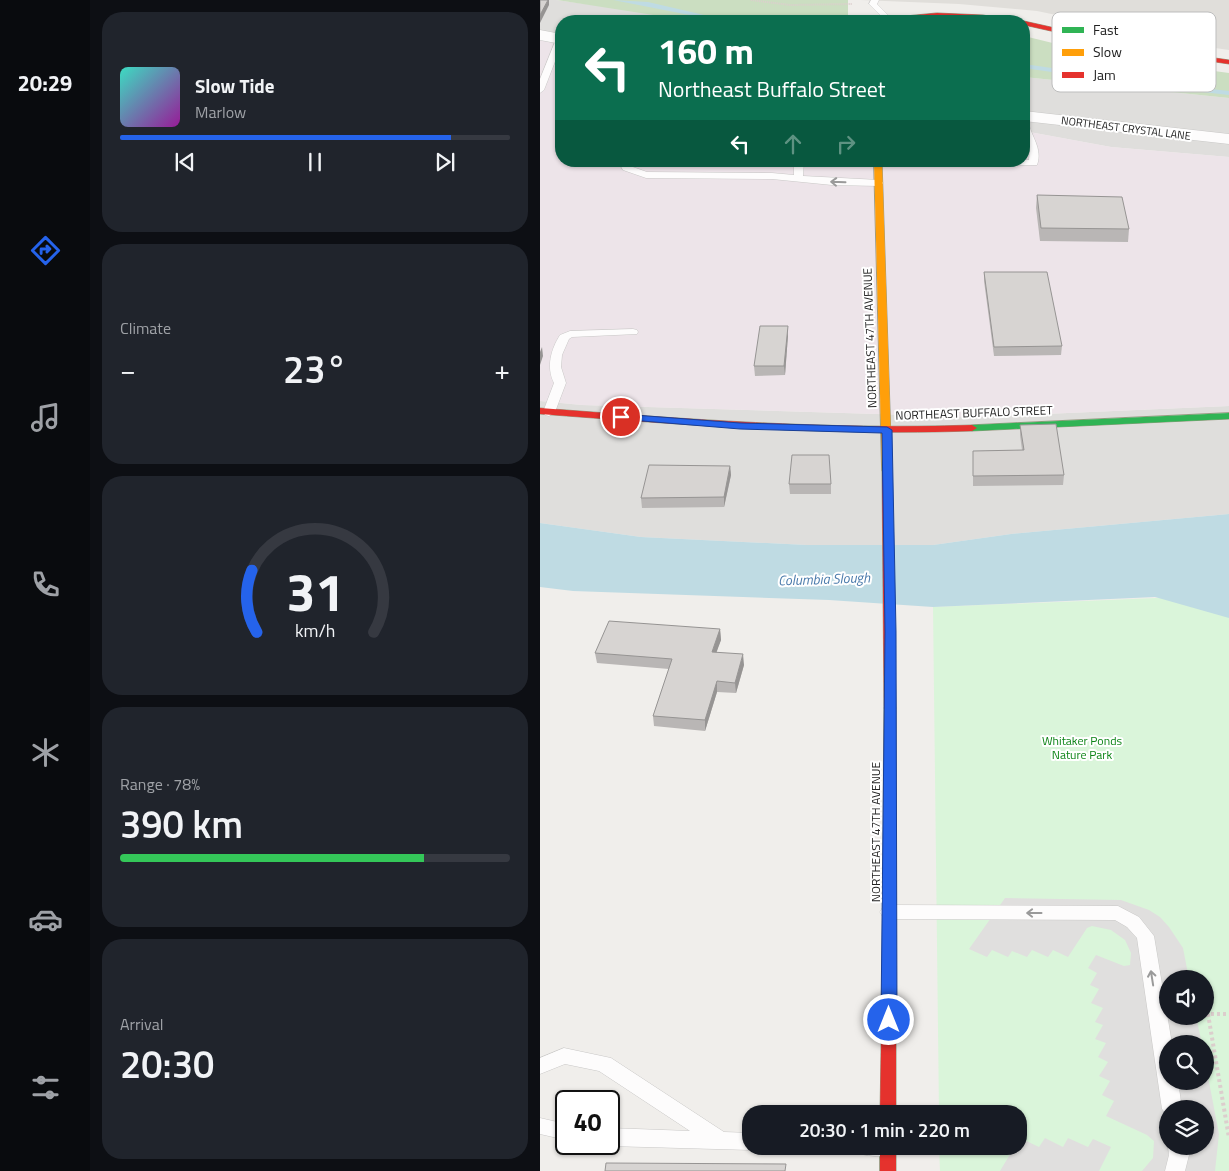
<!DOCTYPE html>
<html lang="en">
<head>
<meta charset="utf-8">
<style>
	:root { --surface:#171b24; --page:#20242c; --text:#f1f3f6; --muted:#9ea1a6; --line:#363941; --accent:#2563eb }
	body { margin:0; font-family:"Titillium Web",sans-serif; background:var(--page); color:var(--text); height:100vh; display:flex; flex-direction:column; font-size:19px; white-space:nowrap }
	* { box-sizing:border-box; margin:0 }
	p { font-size:16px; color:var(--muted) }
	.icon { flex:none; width:28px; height:28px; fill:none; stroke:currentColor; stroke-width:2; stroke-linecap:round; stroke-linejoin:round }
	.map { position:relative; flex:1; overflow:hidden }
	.side { display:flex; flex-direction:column; gap:12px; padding:12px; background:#0d0f14; width:450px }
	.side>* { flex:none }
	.top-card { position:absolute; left:15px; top:15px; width:475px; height:152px; border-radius:20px; box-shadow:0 1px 4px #0004; background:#0b6e4f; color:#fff; overflow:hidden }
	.buttons { position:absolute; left:619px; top:970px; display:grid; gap:10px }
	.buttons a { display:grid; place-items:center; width:55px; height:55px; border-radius:50%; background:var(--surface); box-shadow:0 1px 4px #0004; font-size:25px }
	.speed { position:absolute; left:15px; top:1090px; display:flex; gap:10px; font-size:25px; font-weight:700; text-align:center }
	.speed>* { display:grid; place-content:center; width:65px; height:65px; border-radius:50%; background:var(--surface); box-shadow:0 1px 4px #0004; line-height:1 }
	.speed .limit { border:2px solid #111; border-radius:8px; background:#fff; color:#111 }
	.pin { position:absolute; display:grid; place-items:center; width:42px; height:42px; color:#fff; margin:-21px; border:2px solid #fff; border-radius:50%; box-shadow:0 1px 5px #0007 }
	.me { position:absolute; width:55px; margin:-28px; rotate:0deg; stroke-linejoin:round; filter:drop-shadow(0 0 4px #0008) }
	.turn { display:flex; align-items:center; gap:18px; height:105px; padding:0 20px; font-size:22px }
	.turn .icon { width:65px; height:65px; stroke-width:2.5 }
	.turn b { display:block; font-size:35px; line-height:42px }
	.lanes { display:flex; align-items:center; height:48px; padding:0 20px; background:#0003; justify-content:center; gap:25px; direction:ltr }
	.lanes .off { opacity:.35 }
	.big { font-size:38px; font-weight:600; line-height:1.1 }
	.side .widget { flex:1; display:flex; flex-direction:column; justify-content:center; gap:8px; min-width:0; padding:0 18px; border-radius:20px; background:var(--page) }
	.side .dial { align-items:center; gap:0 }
	.dial svg { height:130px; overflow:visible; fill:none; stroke:var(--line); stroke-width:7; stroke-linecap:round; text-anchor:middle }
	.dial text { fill:var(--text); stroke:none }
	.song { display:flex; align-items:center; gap:15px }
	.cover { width:60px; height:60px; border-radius:8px; background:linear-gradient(135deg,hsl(170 70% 55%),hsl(300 70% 35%)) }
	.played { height:5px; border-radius:2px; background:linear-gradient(90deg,var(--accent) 85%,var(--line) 85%) }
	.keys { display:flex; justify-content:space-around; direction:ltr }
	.heat { display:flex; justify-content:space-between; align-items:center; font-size:28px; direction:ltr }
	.charge { height:8px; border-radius:4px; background:linear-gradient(90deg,#34c759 78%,var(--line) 0) }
	.trip { position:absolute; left:202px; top:1105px; width:285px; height:50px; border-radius:20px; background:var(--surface); box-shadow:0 1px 4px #0004; font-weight:600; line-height:50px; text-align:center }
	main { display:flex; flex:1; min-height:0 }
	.menu { display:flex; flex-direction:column; width:90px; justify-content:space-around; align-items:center; background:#090b0e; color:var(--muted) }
	.menu .icon { width:35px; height:35px }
	.menu .current { color:var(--accent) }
	.menu b { font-size:22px; color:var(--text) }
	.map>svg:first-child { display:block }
	.residential { fill:#dfdedc }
	.industrial { fill:#ede4e9 }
	.airport { fill:#e0deda }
	.forest { fill:#cbdec1 }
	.park { fill:#daf5da; fill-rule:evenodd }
	.parking { fill:#e0dfde; fill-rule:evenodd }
	.water { fill:#bfdbe3 }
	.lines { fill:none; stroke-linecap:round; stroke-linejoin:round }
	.stream { fill:#bfdbe3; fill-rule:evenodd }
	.lane-casing { stroke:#c9c8c7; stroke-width:1 }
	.street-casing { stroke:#c9c8c7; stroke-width:1 }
	.fast-casing { stroke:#999a82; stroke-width:1 }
	.slow-casing { stroke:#999a82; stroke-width:1 }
	.jam-casing { stroke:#999a82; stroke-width:1 }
	.path-far1 { stroke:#dccecd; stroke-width:2; stroke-dasharray:1 1; stroke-linecap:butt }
	.path { stroke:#dccecd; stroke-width:4; stroke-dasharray:3 3; stroke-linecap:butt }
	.lane { fill:#fdfcfc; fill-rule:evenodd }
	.street { fill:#fdfcfc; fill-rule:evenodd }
	.fast { fill:#30b455; fill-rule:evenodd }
	.slow { fill:#ff9f0a; fill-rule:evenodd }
	.jam { fill:#e5322d; fill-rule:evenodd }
	.wall { fill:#b9b6b5 }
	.shaded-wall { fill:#969493 }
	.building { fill:#d7d4d2; stroke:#969493 }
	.oneway { stroke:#9a9a9a }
	.route { fill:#2563eb; stroke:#184099 }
	.labels { text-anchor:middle; stroke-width:4; stroke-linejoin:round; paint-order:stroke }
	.far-street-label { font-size:11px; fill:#222; stroke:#fff }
	.street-label { font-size:12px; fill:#222; stroke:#fff }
	.park-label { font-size:12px; fill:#0c8416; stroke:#fff }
	.water-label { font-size:14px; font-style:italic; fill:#4a7aab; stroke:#fff }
	.key { fill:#fff; stroke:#bdbdbd; stroke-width:1 }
	.key-label { font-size:14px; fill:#222 }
</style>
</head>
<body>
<main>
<nav class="menu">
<b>20:29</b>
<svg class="icon current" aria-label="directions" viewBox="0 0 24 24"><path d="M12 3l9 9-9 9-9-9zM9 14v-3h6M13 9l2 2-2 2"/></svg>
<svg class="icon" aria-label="music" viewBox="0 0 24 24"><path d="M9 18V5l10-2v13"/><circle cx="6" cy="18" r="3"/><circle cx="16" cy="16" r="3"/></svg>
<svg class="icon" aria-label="phone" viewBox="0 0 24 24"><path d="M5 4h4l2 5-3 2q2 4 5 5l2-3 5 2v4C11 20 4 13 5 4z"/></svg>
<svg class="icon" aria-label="climate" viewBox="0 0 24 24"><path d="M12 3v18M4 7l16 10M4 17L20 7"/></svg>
<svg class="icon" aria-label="car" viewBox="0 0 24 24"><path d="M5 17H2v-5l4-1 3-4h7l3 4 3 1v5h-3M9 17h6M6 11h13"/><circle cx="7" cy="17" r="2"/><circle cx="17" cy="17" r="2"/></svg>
<svg class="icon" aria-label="filters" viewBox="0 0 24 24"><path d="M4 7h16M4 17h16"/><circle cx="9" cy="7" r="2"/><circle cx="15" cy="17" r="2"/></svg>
</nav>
<section class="side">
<div class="widget">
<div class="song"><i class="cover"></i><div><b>Slow Tide</b><p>Marlow</p></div></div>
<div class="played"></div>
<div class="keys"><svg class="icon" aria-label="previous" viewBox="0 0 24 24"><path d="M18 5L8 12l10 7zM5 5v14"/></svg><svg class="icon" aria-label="pause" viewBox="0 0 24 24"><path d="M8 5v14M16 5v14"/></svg><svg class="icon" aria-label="next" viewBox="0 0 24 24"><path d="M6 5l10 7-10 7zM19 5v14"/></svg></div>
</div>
<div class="widget"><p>Climate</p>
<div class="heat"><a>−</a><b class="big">23°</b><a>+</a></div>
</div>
<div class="widget dial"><svg viewBox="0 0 100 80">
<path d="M14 69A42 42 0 1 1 86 69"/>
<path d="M14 69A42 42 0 0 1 11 31" stroke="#2563eb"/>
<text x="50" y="56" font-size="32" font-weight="700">31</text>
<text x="50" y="72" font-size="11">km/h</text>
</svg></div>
<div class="widget"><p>Range · 78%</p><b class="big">390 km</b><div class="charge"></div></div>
<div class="widget"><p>Arrival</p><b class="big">20:30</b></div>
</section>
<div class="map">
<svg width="689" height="1171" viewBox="0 0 689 1171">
	<rect width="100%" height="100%" fill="#f0eeeb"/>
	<g class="residential">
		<polygon points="0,0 16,0 90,10 152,21 21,21 21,45 0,40"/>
		<polygon points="484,77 689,98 689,157 571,147 484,131"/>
		<polygon points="0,401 42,405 436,417 689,406 689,514 471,534 393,545 267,545 101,537 0,523"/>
	</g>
	<polygon class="industrial" points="0,40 21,45 21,161 484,161 484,131 571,147 689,157 689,406 436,417 42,405 0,401"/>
	<polygon class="airport" points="320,0 689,0 689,50 612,39 555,23 497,11 419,4"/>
	<g class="forest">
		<polygon points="17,0 308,0 308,21 152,21"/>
		<polygon points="484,36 570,57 689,73 689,98 484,77"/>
	</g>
	<path class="park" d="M689 595V1171H400L399 1146H479V1114H399L393 607ZM628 979H665V1016H628ZM628 1044H665V1081H628ZM628 1109H665V1146H628Z"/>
	<g class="parking">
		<path d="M465 898 581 900 609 910 620 917 629 927 643 948 649 979H628V1016H656L662 1044H628V1081H665V1061L679 1134 675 1171H602L613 1158 614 1141 607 1135 566 1116 574 1101 562 1095 570 1081 559 1076 568 1062 558 1057 566 1043 555 1039 563 1025 555 1022 563 1008 551 1003 559 989 550 985 557 973 548 968 556 955 584 966 590 965 591 953 585 940 571 930 552 926 547 928 528 957 513 950 508 957 492 950 487 957 472 951 468 957 452 950 447 957 429 949ZM628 1109H665V1146H628Z"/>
		<polygon points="480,1138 499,1147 505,1138 523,1147 528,1138 548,1147 553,1139 571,1147 559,1171 460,1171 475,1146 479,1146"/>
	</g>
	<polygon class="water" points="689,514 689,618 615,597 393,607 289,600 33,591 0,587 0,523 101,537 267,545 393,545 471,534"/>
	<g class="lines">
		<g class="stream">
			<polygon points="73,0 108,2 190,21 180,21"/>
			<polygon points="484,64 609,82 689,91 689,95 609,86 484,68"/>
		</g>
		<defs>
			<g id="lane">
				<polygon points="331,0 339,0 337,4 354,21 346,21 329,4"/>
				<polygon points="17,37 21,37 21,46 4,90 0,93 0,79"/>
				<path d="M484 118 488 121C491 137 503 148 497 165L421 166 419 164 424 161 489 160 490 145 484 136Z"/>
				<polygon points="78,161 87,161 90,166 107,172 232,173 254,175 254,161 264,161 263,176 339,180 344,183 339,186 292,185 232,179 106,178 83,170"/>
				<path d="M93 329 97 330 98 332 97 334 32 337 29 339 22 355 21 367 26 383 15 412 9 416 5 415 3 412 14 383C6 367 11 349 20 335L30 331Z"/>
				<polygon points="349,905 578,906 599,917 614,936 632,1044 628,1044 628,1081 638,1081 642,1109 628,1109 628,1116 622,1109 597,938 587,927 575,920 349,919 343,917 340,912 343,907"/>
				<polygon points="24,1048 71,1058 184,1132 211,1133 211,1146 218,1147 211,1150 69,1146 64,1144 69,1144 69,1128 150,1131 59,1071 25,1064 0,1074 0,1058"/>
				<polygon points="0,1118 26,1124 26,1140 0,1134"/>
				<path d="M311 1146H356L357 1148 354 1154C342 1158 326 1156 314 1152Z"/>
				<polygon points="628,1146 648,1146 649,1155 645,1171 625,1171 629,1155"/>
			</g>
			<g id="street">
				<polygon points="0,30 21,34 21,44 0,40"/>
				<polygon points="484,111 689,134 689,144 484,121"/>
			</g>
			<polygon id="fast" points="689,413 689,419 432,431 427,428 432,425"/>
			<g id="slow">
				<polygon points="334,161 342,161 352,471 347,474 342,471"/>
				<polygon points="350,704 354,705 356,708 356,989 354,993 349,995 344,993 342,989 344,708 346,705"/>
			</g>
			<g id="jam">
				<polygon points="397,13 443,15 477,21 397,16 347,21 366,16"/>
				<polygon points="483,21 484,21 600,47 689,60 689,64 600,51 484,25"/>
				<path d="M0 408C144 419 287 430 432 425L437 428 432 431C287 436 144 425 0 414Z"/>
				<polygon points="347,468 352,471 356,708 354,711 346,711 344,708 342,471"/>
				<polygon points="349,983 354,985 356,989 356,1114 340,1114 342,989 344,985"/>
				<rect x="340" y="1146" width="16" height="25"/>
			</g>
		</defs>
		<use href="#lane" class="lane-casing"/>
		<use href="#street" class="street-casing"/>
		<use href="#fast" class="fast-casing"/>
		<use href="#slow" class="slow-casing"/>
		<use href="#jam" class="jam-casing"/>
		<polyline class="path-far1" points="211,0 250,5 312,4"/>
		<g class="path">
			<polyline points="665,1014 689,1014"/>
			<polyline points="668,1014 689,1138"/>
		</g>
		<use href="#lane" class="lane"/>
		<use href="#street" class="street"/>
		<use href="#fast" class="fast"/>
		<use href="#slow" class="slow"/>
		<use href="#jam" class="jam"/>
	</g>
	<g class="wall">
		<polygon points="497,195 589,229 588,242 500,241 496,208"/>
		<polygon points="444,272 522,346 521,355 454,356 444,281"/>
		<polygon points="248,335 245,375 215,376 214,366"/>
		<polygon points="480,425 524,475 523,485 433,486 433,451 482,450 480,435"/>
		<polygon points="190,466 191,475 184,507 102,508 101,498"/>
		<polygon points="249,484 291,484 291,494 250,494"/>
		<polygon points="180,629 181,640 176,652 204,665 196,693 177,692 165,731 114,726 113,716 129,669 57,663 55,653"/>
	</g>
	<g class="shaded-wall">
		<polygon points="8,0 9,0 9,5 0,23 0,15"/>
		<polygon points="248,326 248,335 245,375 244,366"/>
		<polygon points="2,347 3,356 0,365 0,352"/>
		<polygon points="190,466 191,475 184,507 184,497"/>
		<polygon points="180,629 181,640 173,662 172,652"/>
		<polygon points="203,654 204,665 196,693 195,683"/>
		<polygon points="177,681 177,692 165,731 165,720"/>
	</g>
	<g class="building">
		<polygon points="0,0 8,0 0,15"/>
		<polygon points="497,195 582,197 589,229 501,228"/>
		<polygon points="444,272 507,272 522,346 454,347"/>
		<polygon points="220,326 248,326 244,366 214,366"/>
		<polygon points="516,424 524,475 433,476 433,451 484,450 480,425"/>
		<polygon points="252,455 289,455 291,484 249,484"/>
		<polygon points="109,465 190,466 184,497 101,498"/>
		<polygon points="69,621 180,629 172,652 203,654 195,683 177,681 165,720 113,716 132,659 55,653"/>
		<polygon points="66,1163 246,1164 245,1171 65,1171"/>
	</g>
	<defs><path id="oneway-shaft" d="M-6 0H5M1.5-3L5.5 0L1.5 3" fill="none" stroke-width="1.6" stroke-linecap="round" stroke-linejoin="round" transform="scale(1.25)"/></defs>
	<g class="oneway">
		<use href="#oneway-shaft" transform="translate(298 182) rotate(-178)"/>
		<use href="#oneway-shaft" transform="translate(494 913) rotate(-180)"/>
		<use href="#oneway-shaft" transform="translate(612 978) rotate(-99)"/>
	</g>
	<polygon class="route" points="81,414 200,423 347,427 352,430 356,632 357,1020 354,1024 349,1026 344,1024 341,1020 345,632 342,433 200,429 78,419 76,417"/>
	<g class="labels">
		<g class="far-street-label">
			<text transform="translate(586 128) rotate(7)" y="4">NORTHEAST CRYSTAL LANE</text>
		</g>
		<g class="street-label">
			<text transform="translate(330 338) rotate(-92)" y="4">NORTHEAST 47TH AVENUE</text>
			<text transform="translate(434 413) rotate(-2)" y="4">NORTHEAST BUFFALO STREET</text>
			<text transform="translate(336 832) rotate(-90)" y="4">NORTHEAST 47TH AVENUE</text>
		</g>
		<g class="park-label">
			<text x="542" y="745">Whitaker Ponds<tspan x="542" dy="14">Nature Park</tspan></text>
		</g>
		<g class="water-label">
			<text transform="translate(284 579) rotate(-2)" y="5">Columbia Slough</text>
		</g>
	</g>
	<rect x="512" y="12" width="164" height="80" rx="8" class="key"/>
	<rect x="522" y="27" width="22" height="6" fill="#30b455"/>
	<rect x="522" y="49" width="22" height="7" fill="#ff9f0a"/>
	<rect x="522" y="72" width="22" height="6" fill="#e5322d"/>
	<g class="key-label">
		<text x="553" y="35">Fast</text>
		<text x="553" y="57">Slow</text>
		<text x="553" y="80">Jam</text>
	</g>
</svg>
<div class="buttons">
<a><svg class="icon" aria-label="sound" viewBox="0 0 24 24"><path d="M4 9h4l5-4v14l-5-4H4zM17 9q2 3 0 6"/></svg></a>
<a><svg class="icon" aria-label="search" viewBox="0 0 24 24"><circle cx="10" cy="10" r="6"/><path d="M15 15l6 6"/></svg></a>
<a><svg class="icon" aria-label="layers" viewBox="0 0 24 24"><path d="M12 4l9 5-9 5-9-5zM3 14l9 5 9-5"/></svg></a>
</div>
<div class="speed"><div class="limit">40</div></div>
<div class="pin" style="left:81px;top:417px;background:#d93025"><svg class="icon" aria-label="arrive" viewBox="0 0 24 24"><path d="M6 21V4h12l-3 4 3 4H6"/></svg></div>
<svg class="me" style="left:349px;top:1020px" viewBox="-20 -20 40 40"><circle r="17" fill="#2563eb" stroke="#fff" stroke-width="3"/><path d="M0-11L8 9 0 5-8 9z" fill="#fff"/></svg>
<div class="trip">20:30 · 1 min · 220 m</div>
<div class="top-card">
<div class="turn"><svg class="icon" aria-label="left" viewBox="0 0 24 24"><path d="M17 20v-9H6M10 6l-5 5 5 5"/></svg><div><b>160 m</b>Northeast Buffalo Street</div></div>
<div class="lanes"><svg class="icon" aria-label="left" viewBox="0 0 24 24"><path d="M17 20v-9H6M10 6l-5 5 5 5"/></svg><svg class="icon off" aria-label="ahead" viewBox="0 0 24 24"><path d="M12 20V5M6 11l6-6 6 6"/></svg><svg class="icon off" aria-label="right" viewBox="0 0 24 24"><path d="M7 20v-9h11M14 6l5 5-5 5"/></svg></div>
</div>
</div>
</main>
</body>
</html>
